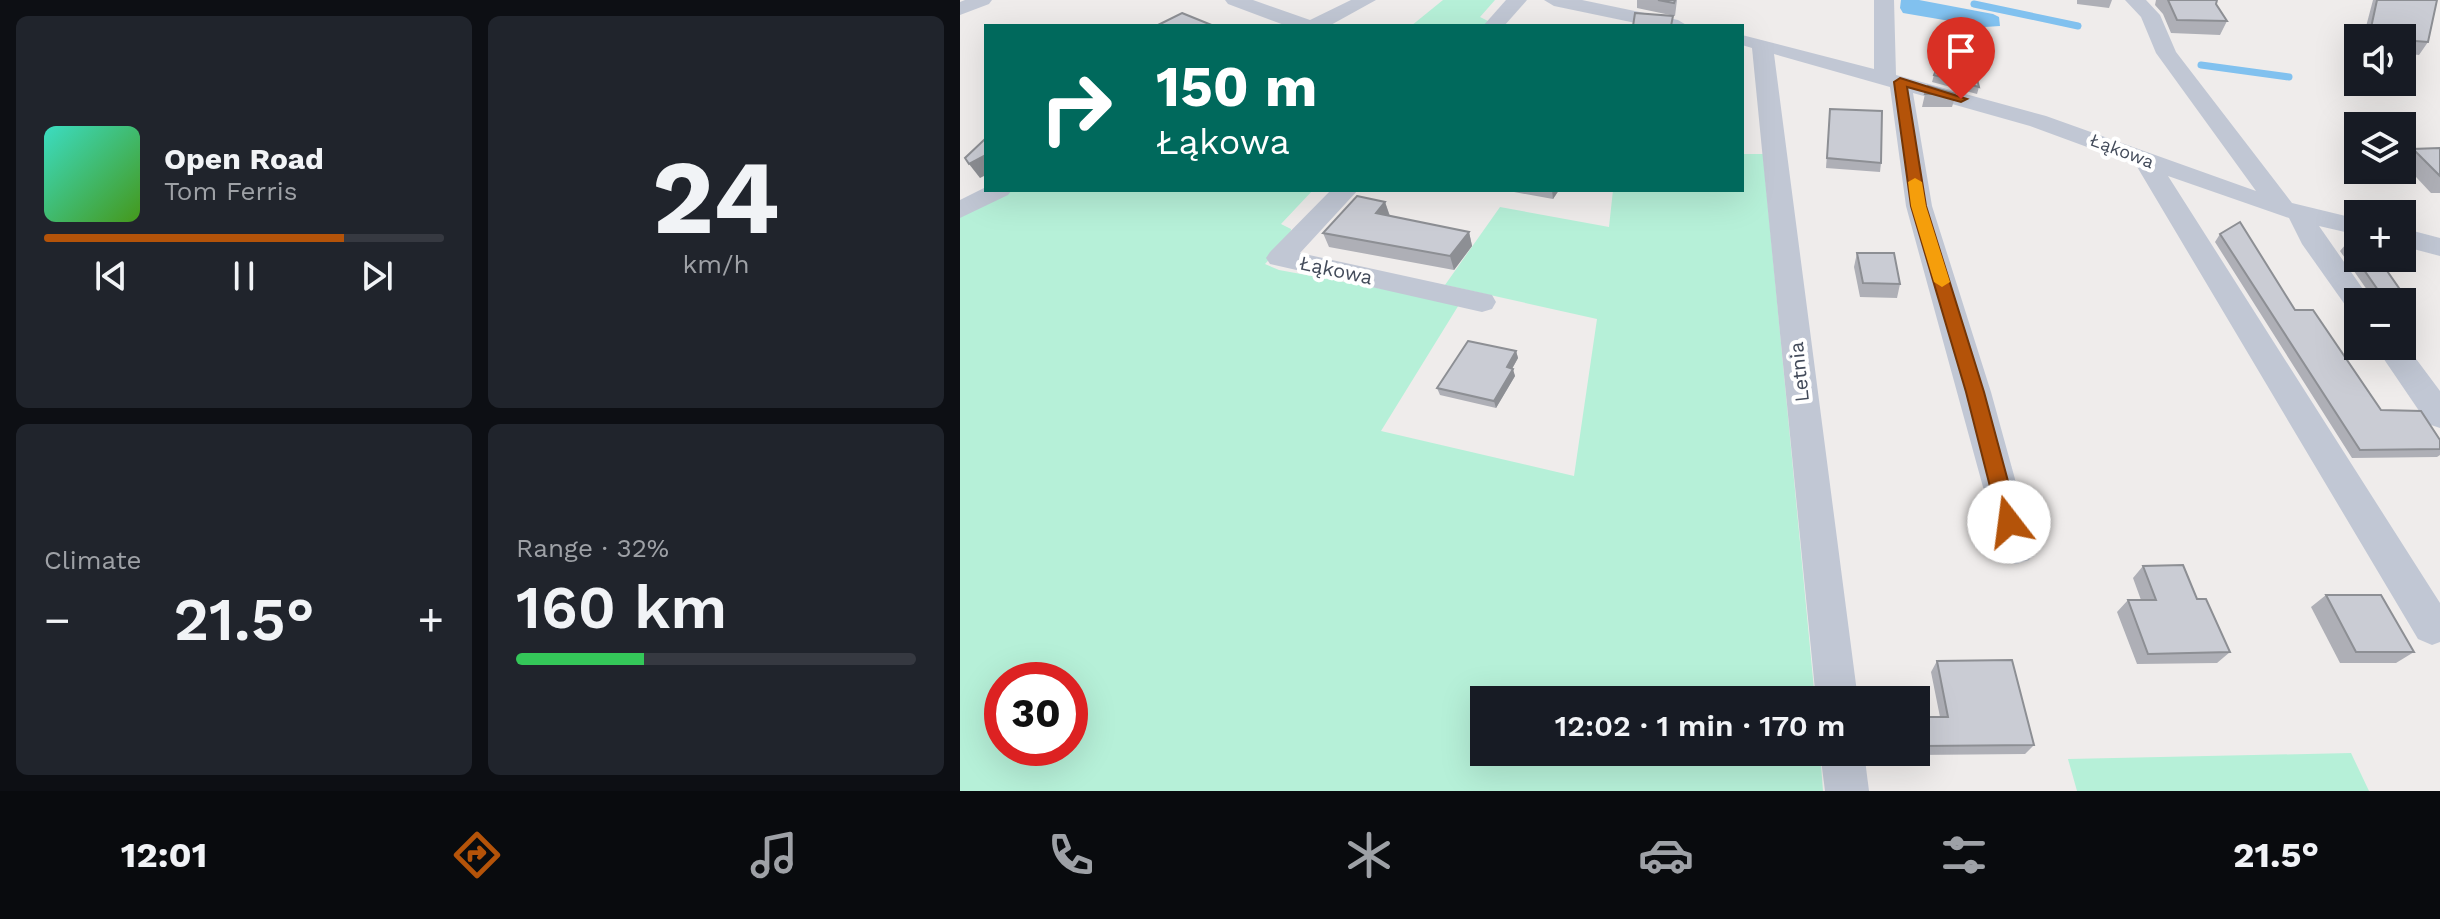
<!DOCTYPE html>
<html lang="en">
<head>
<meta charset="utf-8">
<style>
	:root { --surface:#171b24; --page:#20242c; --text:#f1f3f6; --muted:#9ea1a6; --line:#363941; --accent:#b45309 }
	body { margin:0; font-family:"Work Sans",sans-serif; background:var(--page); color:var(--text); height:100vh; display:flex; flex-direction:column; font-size:30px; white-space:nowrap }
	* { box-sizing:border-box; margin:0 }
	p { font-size:26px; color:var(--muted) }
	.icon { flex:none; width:44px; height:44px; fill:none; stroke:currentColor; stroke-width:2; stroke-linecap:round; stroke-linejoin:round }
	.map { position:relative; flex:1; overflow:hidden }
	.panel { display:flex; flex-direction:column; gap:16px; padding:16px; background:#0d0f14; width:960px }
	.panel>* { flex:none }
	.top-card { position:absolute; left:24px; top:24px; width:760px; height:168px; border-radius:0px; box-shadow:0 8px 32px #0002; background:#00695c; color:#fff; overflow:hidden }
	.controls { position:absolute; left:1384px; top:24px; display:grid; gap:16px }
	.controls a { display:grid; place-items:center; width:72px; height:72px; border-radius:0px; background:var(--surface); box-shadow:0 8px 32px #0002; font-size:40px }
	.speed { position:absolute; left:24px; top:662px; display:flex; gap:16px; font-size:40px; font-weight:700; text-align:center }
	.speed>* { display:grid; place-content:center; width:104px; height:104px; border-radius:50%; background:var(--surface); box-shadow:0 8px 32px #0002; line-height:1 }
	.speed .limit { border:12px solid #d22; background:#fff; color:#111 }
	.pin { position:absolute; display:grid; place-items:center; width:68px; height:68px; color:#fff; margin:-82px -34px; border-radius:50% 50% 50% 0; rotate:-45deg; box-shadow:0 0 8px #0007 }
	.pin .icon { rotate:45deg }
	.me { position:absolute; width:88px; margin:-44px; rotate:345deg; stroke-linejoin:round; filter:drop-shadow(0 0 6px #0008) }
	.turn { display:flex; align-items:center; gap:28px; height:168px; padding:0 40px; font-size:36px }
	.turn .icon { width:104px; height:104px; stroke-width:2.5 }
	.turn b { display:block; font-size:56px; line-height:68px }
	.big { font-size:60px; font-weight:600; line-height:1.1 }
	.panel .widget { flex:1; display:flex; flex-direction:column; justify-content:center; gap:12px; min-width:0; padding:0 28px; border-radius:12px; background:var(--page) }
	.panel .dial { align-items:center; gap:0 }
	.dial b { font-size:104px; line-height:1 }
	.song { display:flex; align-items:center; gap:24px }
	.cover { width:96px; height:96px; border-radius:12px; background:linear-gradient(135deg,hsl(170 70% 55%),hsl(100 70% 35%)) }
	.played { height:8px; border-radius:4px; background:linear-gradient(90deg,var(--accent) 75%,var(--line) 75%) }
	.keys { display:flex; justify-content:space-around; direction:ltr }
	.heat { display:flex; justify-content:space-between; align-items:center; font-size:44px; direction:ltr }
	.charge { height:12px; border-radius:6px; background:linear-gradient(90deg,#34c759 32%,var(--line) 0) }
	.panel .tiles { flex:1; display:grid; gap:16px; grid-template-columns:repeat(2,1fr) }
	.trip { position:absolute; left:510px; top:686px; width:460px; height:80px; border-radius:0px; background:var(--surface); box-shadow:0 8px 32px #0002; font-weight:600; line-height:80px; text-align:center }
	.tab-bar { display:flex; height:128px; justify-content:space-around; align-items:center; background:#090b0e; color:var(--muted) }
	.tab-bar .icon { width:56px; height:56px }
	.tab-bar .on { color:var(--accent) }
	.tab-bar b { font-size:36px; color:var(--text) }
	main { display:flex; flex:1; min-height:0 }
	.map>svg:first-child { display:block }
	.green { fill:#b6f0d8; fill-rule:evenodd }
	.water { fill:#81c1ef }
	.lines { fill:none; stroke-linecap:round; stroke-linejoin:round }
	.stream { stroke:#81c1ef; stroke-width:7 }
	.minor { fill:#c1c7d4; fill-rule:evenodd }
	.wall { fill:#aeafb6 }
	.shaded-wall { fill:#8d8f94 }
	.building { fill:#caccd4; stroke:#8d8f94; stroke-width:2 }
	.route { fill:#b45309; stroke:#753606; stroke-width:2 }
	.slow { fill:#f59e0b }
	.labels { text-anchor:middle; stroke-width:8; stroke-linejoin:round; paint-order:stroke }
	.far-street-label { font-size:18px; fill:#434b5a; stroke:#fff }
	.street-label { font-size:20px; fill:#434b5a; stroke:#fff }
</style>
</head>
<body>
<main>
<section class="panel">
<div class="tiles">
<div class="widget">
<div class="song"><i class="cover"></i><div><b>Open Road</b><p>Tom Ferris</p></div></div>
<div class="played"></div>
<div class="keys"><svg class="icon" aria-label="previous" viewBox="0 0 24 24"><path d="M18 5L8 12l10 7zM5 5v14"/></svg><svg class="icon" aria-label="pause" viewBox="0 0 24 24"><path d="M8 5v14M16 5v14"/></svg><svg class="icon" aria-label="next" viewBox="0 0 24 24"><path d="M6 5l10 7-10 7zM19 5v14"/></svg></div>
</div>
<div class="widget dial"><b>24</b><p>km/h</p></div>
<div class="widget"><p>Climate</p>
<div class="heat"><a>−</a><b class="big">21.5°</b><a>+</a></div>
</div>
<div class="widget"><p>Range · 32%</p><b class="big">160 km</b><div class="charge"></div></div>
</div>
</section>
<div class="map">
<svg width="1480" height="791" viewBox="0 0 1480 791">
	<rect width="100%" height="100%" fill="#efeceb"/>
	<g class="green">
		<polygon points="483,0 535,0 520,17 530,22 528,26 451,26"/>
		<path d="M782 154H803L855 700H524V752H860L863 791H0V217L52 190H353L321 224 331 229 330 237 305 264 319 270 500 303 421 431 614 476 637 319 485 285 540 207 649 227 653 190H782ZM42 680H110V748H42Z"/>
		<polygon points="1391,753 1409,791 1117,791 1108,759"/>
	</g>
	<polygon class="water" points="941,0 959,0 1033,14 1039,17 1040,26 1025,27 943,13 940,8"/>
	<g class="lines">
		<g class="stream">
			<polyline points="1014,4 1118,26"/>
			<polyline points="1241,65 1329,77"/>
		</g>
		<g class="minor">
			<polygon points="5,0 32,0 29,4 0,15 0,2"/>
			<polygon points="265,0 293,0 350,20 391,0 416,0 369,26 327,26 268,4"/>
			<polygon points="546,0 567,0 544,26 523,26"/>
			<polygon points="584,0 622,0 718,20 728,26 690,26 594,6"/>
			<polygon points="914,0 934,0 936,75 1086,116 1296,191 1196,53 1181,17 1165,0 1186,0 1200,15 1216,52 1332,203 1398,219 1398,235 1359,226 1412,302 1398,302 1398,312 1388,309 1342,244 1329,218 1208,176 1480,603 1480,642 1472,645 1458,639 1176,165 1070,126 953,93 972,206 1031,392 1074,548 1069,560 1056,564 1043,560 946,206 930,87 814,54 898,700 856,700 792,48 782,45 782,35 914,69"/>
			<polygon points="26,187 26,190 52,190 48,195 0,218 0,200"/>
			<polygon points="371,190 398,190 340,253 532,295 536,302 532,309 522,312 310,264 306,258 310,252"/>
			<polygon points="1442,228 1480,238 1480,256 1442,246"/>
			<polygon points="1442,340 1480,391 1480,428 1468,424 1415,346 1442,346"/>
			<polygon points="860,752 904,752 909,791 865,791"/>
		</g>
	</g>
	<g class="wall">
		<polygon points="677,0 717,0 715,16 677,8"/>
		<polygon points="1117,0 1152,0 1149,8 1117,4"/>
		<polygon points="1196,0 1257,0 1256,4 1267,21 1260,35 1211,33 1203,14 1195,5"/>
		<polygon points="1413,0 1477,0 1468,42 1459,55 1442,53 1442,38 1403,38"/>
		<polygon points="974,75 1019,87 1017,94 972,82"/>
		<polygon points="965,94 996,94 992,107 962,107"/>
		<polygon points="870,109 921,163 920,172 866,168"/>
		<polygon points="1480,148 1480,193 1471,193 1442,162 1453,149"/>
		<polygon points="553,190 599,190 593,199 554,192"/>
		<polygon points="425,202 430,216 509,232 512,246 494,270 369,247 363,233"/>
		<polygon points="1260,234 1335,310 1421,410 1480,449 1480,455 1477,457 1392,458 1255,242"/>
		<polygon points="1386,244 1441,291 1435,298 1412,297 1380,251"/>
		<polygon points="897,253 940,284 937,298 900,297 894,267"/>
		<polygon points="556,351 558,358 552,369 555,376 536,408 480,395 477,388"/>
		<polygon points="1183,566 1237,599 1270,652 1257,663 1177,664 1157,612 1168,600 1181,600 1173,578"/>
		<polygon points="1366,595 1454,652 1436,663 1380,663 1351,607"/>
		<polygon points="977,661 1074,745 1065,754 956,755 956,720 957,717 980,717 971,672"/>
	</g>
	<g class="shaded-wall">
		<polygon points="26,155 26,175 20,178 9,164"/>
		<polygon points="592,190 599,190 593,199"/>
		<polygon points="425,202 430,217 416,213"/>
		<polygon points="509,232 512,246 494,270 490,256"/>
		<polygon points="556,351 558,358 549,374 547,367"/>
		<polygon points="553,369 555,376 536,408 534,401"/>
	</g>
	<g class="building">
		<polygon points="698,0 715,0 714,3"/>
		<polygon points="1208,0 1257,0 1256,4 1267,21 1217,20"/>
		<polygon points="1417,0 1477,0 1468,42 1442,40 1442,38 1409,37"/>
		<polygon points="222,13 254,26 196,26"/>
		<polygon points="675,13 713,16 711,26 673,26"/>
		<polygon points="981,58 1012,59 1019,87 974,75"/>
		<polygon points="968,86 996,94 965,94"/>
		<polygon points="870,109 922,111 921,163 867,158"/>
		<polygon points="26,138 26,155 9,164 5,158"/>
		<polygon points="1480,148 1480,176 1453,149"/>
		<polygon points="397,196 425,202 416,213 509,232 490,256 363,233"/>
		<polygon points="1280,222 1335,310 1353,310 1421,410 1461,411 1480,440 1480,449 1400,450 1260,234"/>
		<polygon points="1386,244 1398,245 1398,258 1418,258 1441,291 1418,290"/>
		<polygon points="897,253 934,253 940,284 903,283"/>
		<polygon points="508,341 556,351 547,367 553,369 534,401 477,388"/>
		<polygon points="1223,565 1237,599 1246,599 1270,652 1188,654 1168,600 1196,600 1183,566"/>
		<polygon points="1366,595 1421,595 1454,652 1396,652"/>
		<polygon points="1052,660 1074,745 962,746 957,717 988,717 977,661"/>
	</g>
	<polygon class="route" points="940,78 1007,99 1001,102 947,87 966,206 1024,392 1059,522 1056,528 1049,531 1042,528 1039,522 1006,392 951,206 934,82"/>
	<polygon class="slow" points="955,178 962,182 966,206 990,282 982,287 974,282 951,206 948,182"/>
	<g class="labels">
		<g class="far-street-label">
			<text transform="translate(1162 151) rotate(21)" y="6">Łąkowa</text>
		</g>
		<g class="street-label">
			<text transform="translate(376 270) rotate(12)" y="7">Łąkowa</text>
			<text transform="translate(839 372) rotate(-96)" y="7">Letnia</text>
		</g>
	</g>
</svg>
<div class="controls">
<a><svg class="icon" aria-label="sound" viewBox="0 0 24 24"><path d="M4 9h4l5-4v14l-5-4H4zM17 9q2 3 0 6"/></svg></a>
<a><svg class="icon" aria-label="layers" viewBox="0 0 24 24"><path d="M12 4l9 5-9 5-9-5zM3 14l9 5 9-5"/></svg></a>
<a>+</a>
<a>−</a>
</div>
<div class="speed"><div class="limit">30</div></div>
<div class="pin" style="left:1001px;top:99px;background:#d93025"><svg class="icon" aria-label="arrive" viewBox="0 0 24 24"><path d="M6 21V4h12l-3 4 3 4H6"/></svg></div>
<svg class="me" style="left:1049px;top:522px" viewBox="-20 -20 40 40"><circle r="19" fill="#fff"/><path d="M0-13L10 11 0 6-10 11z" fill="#b45309"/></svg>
<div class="trip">12:02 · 1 min · 170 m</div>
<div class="top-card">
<div class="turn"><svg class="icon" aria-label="right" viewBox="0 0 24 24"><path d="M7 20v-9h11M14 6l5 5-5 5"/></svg><div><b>150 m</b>Łąkowa</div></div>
</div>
</div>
</main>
<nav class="tab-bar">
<b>12:01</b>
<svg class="icon on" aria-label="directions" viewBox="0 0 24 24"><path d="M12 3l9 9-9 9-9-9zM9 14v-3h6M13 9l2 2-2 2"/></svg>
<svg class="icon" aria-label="music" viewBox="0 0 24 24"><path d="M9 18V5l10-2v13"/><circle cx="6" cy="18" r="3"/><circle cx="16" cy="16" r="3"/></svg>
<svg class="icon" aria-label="phone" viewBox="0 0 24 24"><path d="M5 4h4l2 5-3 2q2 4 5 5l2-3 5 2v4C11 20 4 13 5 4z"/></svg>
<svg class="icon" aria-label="climate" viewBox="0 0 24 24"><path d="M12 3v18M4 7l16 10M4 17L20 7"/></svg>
<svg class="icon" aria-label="car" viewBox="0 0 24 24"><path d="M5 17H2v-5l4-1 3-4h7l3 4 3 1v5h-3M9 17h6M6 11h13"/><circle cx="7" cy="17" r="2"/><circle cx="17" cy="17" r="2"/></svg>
<svg class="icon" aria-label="filters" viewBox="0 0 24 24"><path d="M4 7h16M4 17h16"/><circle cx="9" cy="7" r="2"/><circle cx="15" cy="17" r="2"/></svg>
<b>21.5°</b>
</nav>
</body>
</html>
